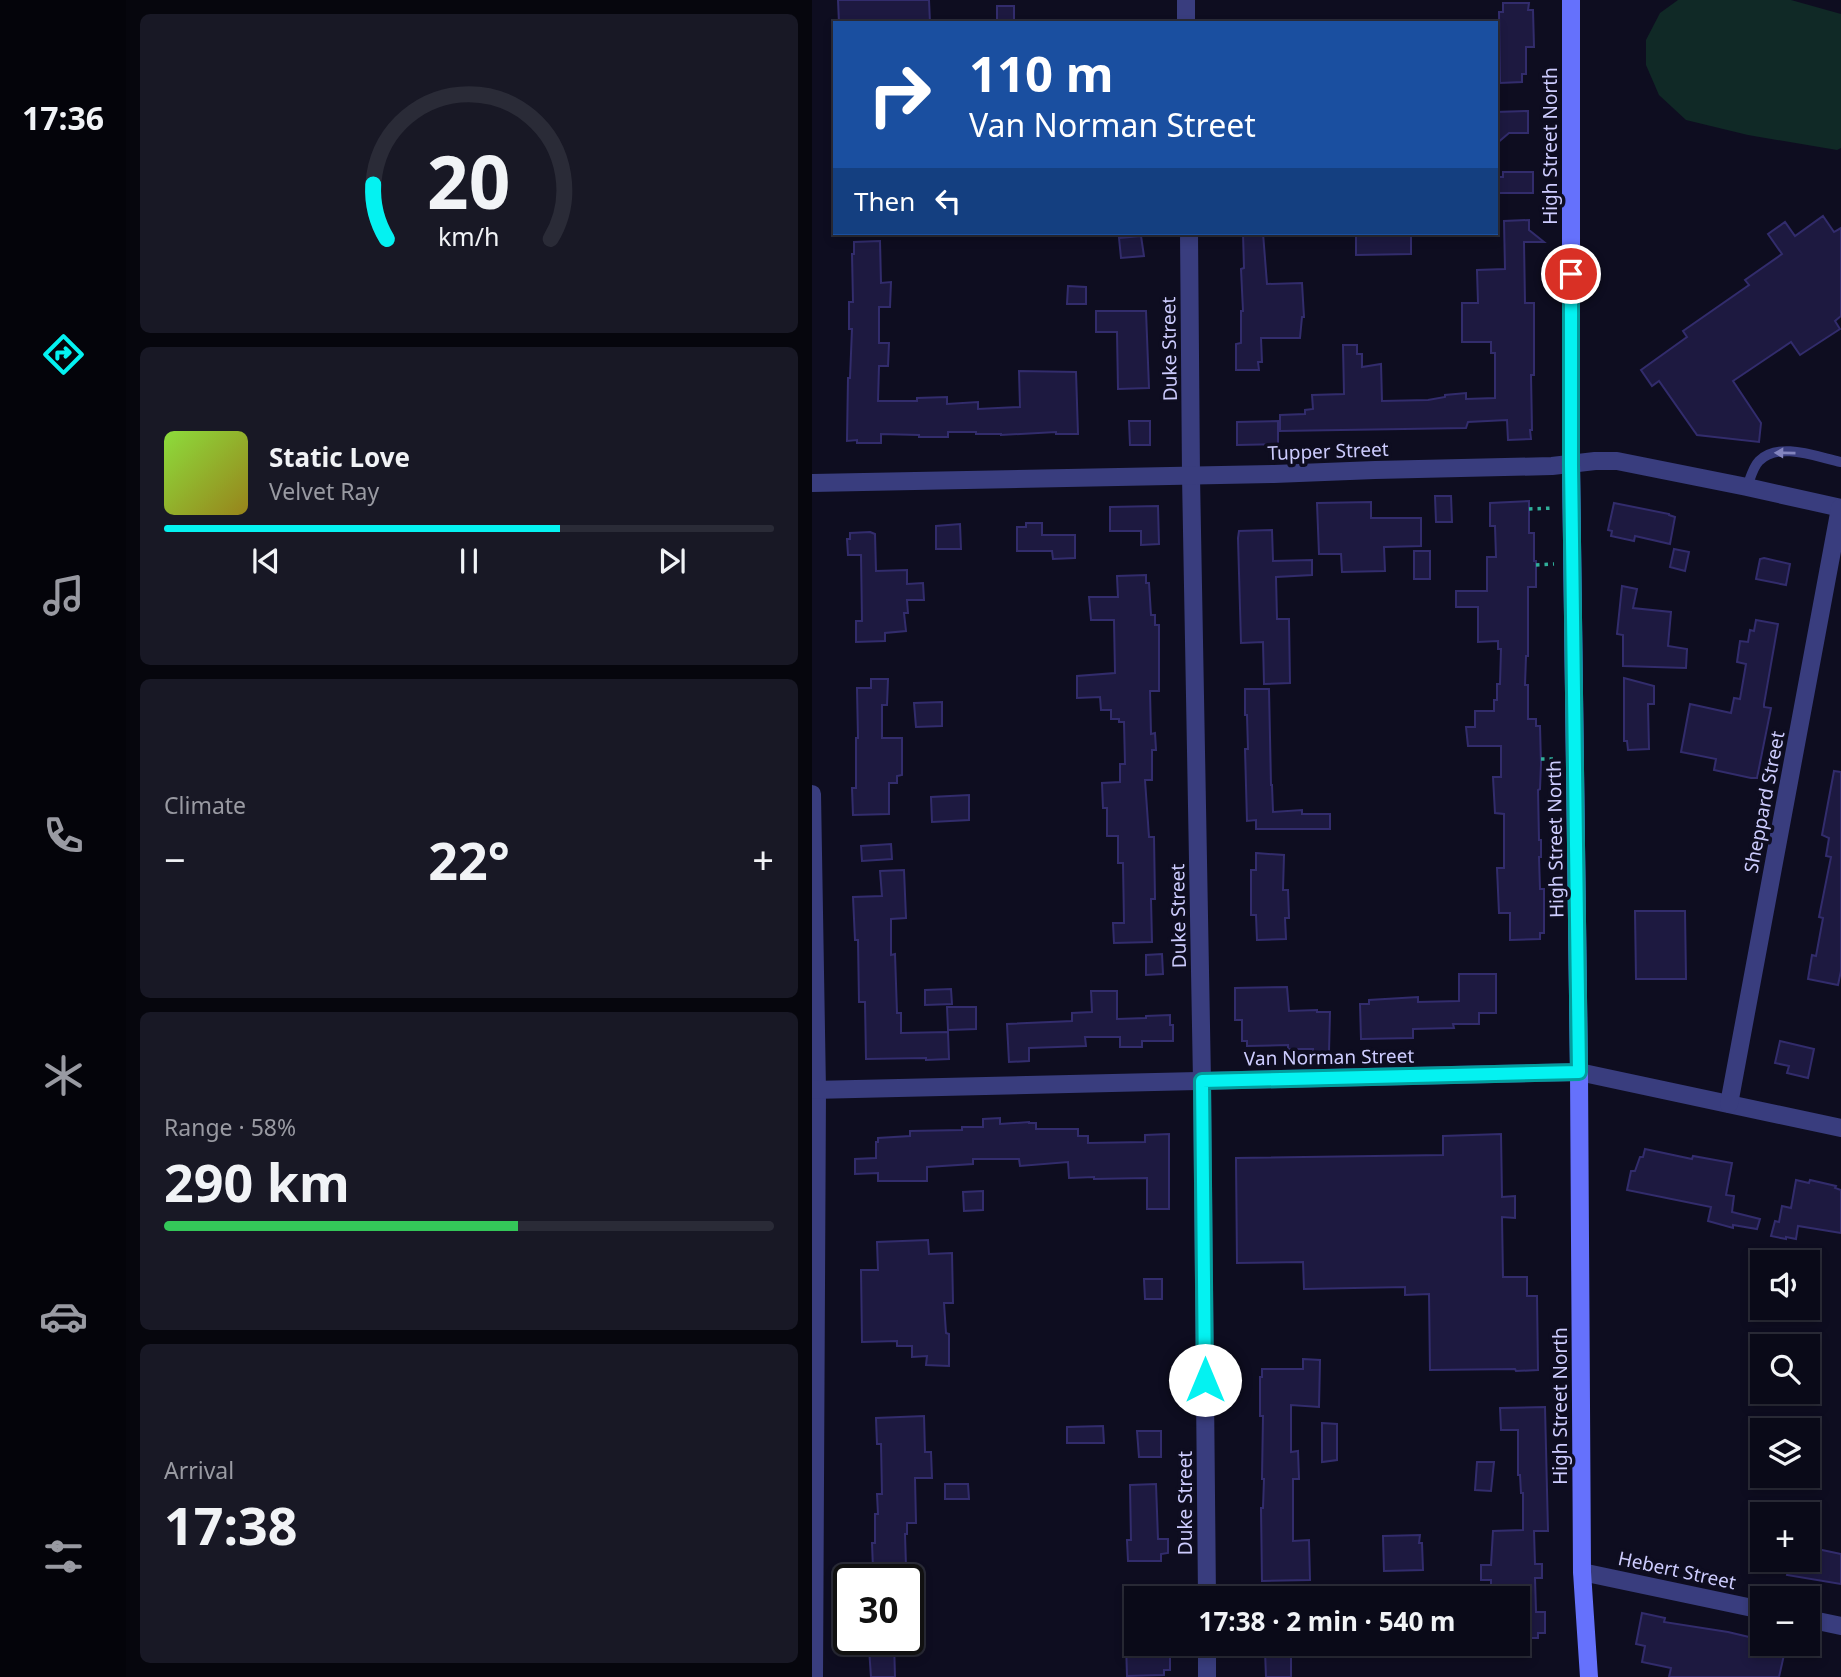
<!DOCTYPE html>
<html lang="en">
<head>
<meta charset="utf-8">
<style>
	:root { --surface:#0a0a18; --page:#181825; --text:#f1f3f6; --muted:#999aa2; --line:#2a2b37; --accent:#04f2f1 }
	body { margin:0; font-family:"Noto Sans",sans-serif; background:var(--page); color:var(--text); height:100vh; display:flex; flex-direction:column; font-size:26px; white-space:nowrap }
	* { box-sizing:border-box; margin:0 }
	p { font-size:23px; color:var(--muted) }
	.icon { flex:none; width:38px; height:38px; fill:none; stroke:currentColor; stroke-width:2; stroke-linecap:round; stroke-linejoin:round }
	.map { position:relative; flex:1; overflow:hidden }
	.side { display:flex; flex-direction:column; gap:14px; padding:14px; background:#06060d; width:686px }
	.side>* { flex:none }
	.top-card { position:absolute; left:21px; top:21px; width:665px; height:214px; border-radius:0px; box-shadow:0 4px 10px #0003,0 0 0 2px var(--line); background:#1a4fa0; color:#fff; overflow:hidden }
	.tools { position:absolute; left:938px; top:1250px; display:grid; gap:14px }
	.tools a { display:grid; place-items:center; width:70px; height:70px; border-radius:0px; background:var(--surface); box-shadow:0 4px 10px #0003,0 0 0 2px var(--line); font-size:35px }
	.speed { position:absolute; left:21px; top:1564px; display:flex; gap:14px; font-size:35px; font-weight:700; text-align:center }
	.speed>* { display:grid; place-content:center; width:91px; height:91px; border-radius:50%; background:var(--surface); box-shadow:0 4px 10px #0003,0 0 0 2px var(--line); line-height:1 }
	.speed .limit { border:4px solid #111; border-radius:10px; background:#fff; color:#111 }
	.pin { position:absolute; display:grid; place-items:center; width:60px; height:60px; color:#fff; margin:-30px; border:4px solid #fff; border-radius:50%; box-shadow:0 2px 7px #0007 }
	.me { position:absolute; width:77px; margin:-38px; rotate:0deg; stroke-linejoin:round; filter:drop-shadow(0 0 5px #0008) }
	.turn { display:flex; align-items:center; gap:24px; height:147px; padding:0 21px; font-size:32px }
	.turn .icon { width:91px; height:91px; stroke-width:2.5 }
	.turn b { display:block; font-size:49px; line-height:60px }
	.then { display:flex; align-items:center; height:66px; padding:0 21px; background:#0003; gap:14px; font-size:26px }
	.big { font-size:52px; font-weight:700; line-height:1.1 }
	.side .tile { flex:1; display:flex; flex-direction:column; justify-content:center; gap:10px; min-width:0; padding:0 24px; border-radius:10px; background:var(--page) }
	.side .dial { align-items:center; gap:0 }
	.dial svg { height:182px; overflow:visible; fill:none; stroke:var(--line); stroke-width:7; stroke-linecap:round; text-anchor:middle }
	.dial text { fill:var(--text); stroke:none }
	.song { display:flex; align-items:center; gap:21px }
	.cover { width:84px; height:84px; border-radius:10px; background:linear-gradient(135deg,hsl(90 70% 55%),hsl(50 70% 35%)) }
	.played { height:7px; border-radius:4px; background:linear-gradient(90deg,var(--accent) 65%,var(--line) 65%) }
	.keys { display:flex; justify-content:space-around; direction:ltr }
	.heat { display:flex; justify-content:space-between; align-items:center; font-size:38px; direction:ltr }
	.charge { height:10px; border-radius:5px; background:linear-gradient(90deg,#34c759 58%,var(--line) 0) }
	.trip { position:absolute; left:312px; top:1586px; width:406px; height:70px; border-radius:0px; background:var(--surface); box-shadow:0 4px 10px #0003,0 0 0 2px var(--line); font-weight:700; line-height:70px; text-align:center }
	main { display:flex; flex:1; min-height:0 }
	.tab-bar { display:flex; flex-direction:column; width:126px; justify-content:space-around; align-items:center; background:#04040a; color:var(--muted) }
	.tab-bar .icon { width:49px; height:49px }
	.tab-bar .active { color:var(--accent) }
	.tab-bar b { font-size:32px; color:var(--text) }
	.map>svg:first-child { display:block }
	.green { fill:#102926 }
	.building { fill:#1d1940; stroke:#322c6c; stroke-width:2 }
	.lines { fill:none; stroke-linecap:round; stroke-linejoin:round }
	.path { stroke:#30af9a; stroke-width:3.5; stroke-dasharray:3.5 5; stroke-linecap:butt }
	.lane { stroke:#393d7e; stroke-width:10 }
	.street { stroke:#393d7e; stroke-width:18 }
	.secondary { stroke:#6571fc; stroke-width:18 }
	.oneway { fill:#8384be }
	.route-casing { stroke:#039d9d; stroke-width:18 }
	.route { stroke:#04f2f1; stroke-width:12 }
	.labels { text-anchor:middle; stroke-width:7; stroke-linejoin:round; paint-order:stroke }
	.street-label { font-size:19px; fill:#cdccfe; stroke:#0e0d20 }
</style>
</head>
<body>
<main>
<nav class="tab-bar">
<b>17:36</b>
<svg class="icon active" aria-label="directions" viewBox="0 0 24 24"><path d="M12 3l9 9-9 9-9-9zM9 14v-3h6M13 9l2 2-2 2"/></svg>
<svg class="icon" aria-label="music" viewBox="0 0 24 24"><path d="M9 18V5l10-2v13"/><circle cx="6" cy="18" r="3"/><circle cx="16" cy="16" r="3"/></svg>
<svg class="icon" aria-label="phone" viewBox="0 0 24 24"><path d="M5 4h4l2 5-3 2q2 4 5 5l2-3 5 2v4C11 20 4 13 5 4z"/></svg>
<svg class="icon" aria-label="climate" viewBox="0 0 24 24"><path d="M12 3v18M4 7l16 10M4 17L20 7"/></svg>
<svg class="icon" aria-label="car" viewBox="0 0 24 24"><path d="M5 17H2v-5l4-1 3-4h7l3 4 3 1v5h-3M9 17h6M6 11h13"/><circle cx="7" cy="17" r="2"/><circle cx="17" cy="17" r="2"/></svg>
<svg class="icon" aria-label="filters" viewBox="0 0 24 24"><path d="M4 7h16M4 17h16"/><circle cx="9" cy="7" r="2"/><circle cx="15" cy="17" r="2"/></svg>
</nav>
<section class="side">
<div class="tile dial"><svg viewBox="0 0 100 80">
<path d="M14 69A42 42 0 1 1 86 69"/>
<path d="M14 69A42 42 0 0 1 8 45" stroke="#04f2f1"/>
<text x="50" y="56" font-size="32" font-weight="700">20</text>
<text x="50" y="72" font-size="11">km/h</text>
</svg></div>
<div class="tile">
<div class="song"><i class="cover"></i><div><b>Static Love</b><p>Velvet Ray</p></div></div>
<div class="played"></div>
<div class="keys"><svg class="icon" aria-label="previous" viewBox="0 0 24 24"><path d="M18 5L8 12l10 7zM5 5v14"/></svg><svg class="icon" aria-label="pause" viewBox="0 0 24 24"><path d="M8 5v14M16 5v14"/></svg><svg class="icon" aria-label="next" viewBox="0 0 24 24"><path d="M6 5l10 7-10 7zM19 5v14"/></svg></div>
</div>
<div class="tile"><p>Climate</p>
<div class="heat"><a>−</a><b class="big">22°</b><a>+</a></div>
</div>
<div class="tile"><p>Range · 58%</p><b class="big">290 km</b><div class="charge"></div></div>
<div class="tile"><p>Arrival</p><b class="big">17:38</b></div>
</section>
<div class="map">
<svg width="1029" height="1677" viewBox="0 0 1029 1677">
	<rect width="100%" height="100%" fill="#0e0d20"/>
	<polygon class="green" points="866,0 979,0 1029,14 1029,148 1025,150 936,135 874,120 847,95 834,65 834,40 848,13"/>
	<g class="building">
		<polygon points="26,0 117,0 118,23 27,23"/>
		<polygon points="691,3 717,3 716,10 721,10 722,47 714,47 714,74 710,74 710,82 688,83 687,12 691,12"/>
		<rect x="185" y="6" width="17" height="17"/>
		<polygon points="716,111 716,133 697,133 684,144 684,112"/>
		<polygon points="691,172 721,172 721,193 686,193 685,177 691,177"/>
		<polygon points="1011,216 1022,232 1029,228 1029,316 1023,321 1028,329 988,355 979,342 921,381 949,423 947,442 885,435 847,381 840,386 829,370 875,337 871,331 937,285 933,280 970,254 956,234 973,222 983,236"/>
		<polygon points="717,220 717,230 732,242 712,242 713,303 722,303 722,375 719,375 720,430 718,430 719,439 696,440 695,420 656,422 654,428 468,431 468,415 493,414 493,410 501,409 500,395 532,394 531,345 545,345 545,354 550,354 550,367 569,364 570,401 616,400 633,397 633,395 654,393 654,399 683,398 683,353 679,353 679,342 650,342 650,303 666,303 665,270 693,269 692,221"/>
		<polygon points="431,233 451,233 455,284 490,283 492,317 490,317 488,338 449,338 450,362 446,362 447,370 424,370 424,344 429,343 429,311 431,311 429,269 432,268"/>
		<polygon points="544,233 599,233 599,254 544,255"/>
		<polygon points="329,236 332,256 309,258 307,238"/>
		<polygon points="68,241 69,283 79,282 78,307 67,307 67,343 77,343 76,366 67,366 66,401 105,401 105,398 135,397 135,404 166,402 166,409 208,407 207,371 264,372 266,434 244,434 244,432 189,435 189,434 164,434 164,432 136,432 136,437 107,437 107,435 69,434 69,443 45,443 45,440 35,441 36,378 38,378 40,329 37,329 37,302 41,302 40,254 42,254 42,242"/>
		<polygon points="256,286 274,287 274,304 255,304"/>
		<polygon points="284,311 334,311 337,388 306,389 305,332 284,332"/>
		<polygon points="317,421 338,421 338,445 318,445"/>
		<polygon points="466,421 466,444 425,445 425,422"/>
		<polygon points="623,496 639,496 640,522 624,522"/>
		<polygon points="717,501 717,533 722,533 722,561 724,561 724,587 716,587 716,656 714,656 713,685 716,685 716,719 724,719 724,726 728,726 729,764 728,789 726,790 727,840 729,840 729,857 727,857 728,889 732,889 732,933 728,933 728,939 698,940 698,913 687,913 685,868 692,868 692,814 683,813 681,777 689,777 689,746 656,746 654,727 663,727 663,711 682,711 682,700 685,700 685,684 688,684 689,649 686,649 686,641 666,642 666,607 644,607 644,591 675,591 675,557 684,557 683,526 678,526 678,503"/>
		<polygon points="559,502 559,518 609,518 609,546 572,547 573,571 530,572 529,554 507,554 505,503"/>
		<polygon points="802,503 857,514 857,515 863,517 858,544 823,536 822,541 799,536 800,531 796,530"/>
		<polygon points="346,506 347,544 329,545 329,531 298,531 298,507"/>
		<polygon points="214,523 230,523 230,535 263,535 263,558 241,559 240,551 205,551 205,527 214,527"/>
		<polygon points="148,524 149,549 124,549 124,526"/>
		<polygon points="460,530 461,561 500,560 500,575 464,577 465,619 477,619 478,683 452,684 451,642 429,643 426,538 427,531"/>
		<polygon points="58,532 63,534 64,571 95,570 95,584 111,583 112,600 95,600 96,613 92,613 94,631 73,633 73,641 44,642 44,621 50,621 49,555 36,555 35,539 38,539 38,533"/>
		<polygon points="862,549 877,552 873,571 858,567"/>
		<rect x="602" y="551" width="16" height="28"/>
		<polygon points="952,558 978,564 974,585 944,579 948,559"/>
		<polygon points="334,575 334,583 337,583 339,615 343,615 343,625 347,625 347,691 338,691 339,734 343,733 344,750 340,750 340,780 333,780 337,837 342,837 343,899 339,899 340,942 302,943 301,923 312,923 311,863 306,863 306,836 295,836 295,808 291,808 290,783 308,782 308,764 313,764 312,722 307,722 307,719 299,719 299,710 289,710 288,697 265,698 265,676 303,673 302,620 279,620 277,597 306,597 305,576"/>
		<polygon points="810,586 825,589 821,608 859,612 856,646 875,649 874,668 811,666 811,635 805,634"/>
		<polygon points="944,620 966,624 952,704 952,707 959,708 945,778 939,778 902,770 904,759 869,752 878,704 919,713 922,698 928,699 934,664 925,662 928,641 936,642 938,630 942,631"/>
		<polygon points="812,678 842,686 842,704 836,704 837,749 816,750 815,741 812,741"/>
		<polygon points="59,679 76,679 75,705 70,705 70,738 90,738 90,775 85,776 85,783 77,783 77,814 41,815 40,788 44,788 44,738 46,738 45,688 59,688"/>
		<polygon points="433,689 457,689 459,785 460,785 461,812 490,810 490,814 518,814 518,829 444,829 444,820 435,821 433,749 436,749 435,715 433,715"/>
		<polygon points="130,702 130,726 104,727 102,703"/>
		<polygon points="1022,771 1029,772 1029,971 1026,985 996,979 1000,955 1004,956 1011,918 1007,917 1019,857 1014,856 1017,838 1010,835"/>
		<polygon points="157,795 157,820 120,822 119,797"/>
		<polygon points="79,844 80,859 50,861 49,846"/>
		<polygon points="444,853 472,855 471,890 476,890 477,918 473,918 474,939 445,940 444,915 439,915 439,870 444,870"/>
		<polygon points="92,870 94,918 79,919 79,955 83,954 85,1013 89,1013 89,1033 136,1032 137,1059 114,1060 114,1058 54,1059 53,1002 47,1002 46,940 43,940 41,897 70,896 68,871"/>
		<polygon points="823,911 873,911 874,979 824,979"/>
		<polygon points="350,954 351,974 334,975 334,955"/>
		<polygon points="647,974 684,974 684,1013 667,1013 667,1024 641,1024 642,1028 601,1029 601,1038 549,1039 548,1004 557,1004 557,1000 606,997 606,1002 647,1001"/>
		<polygon points="475,987 477,1011 505,1010 505,1012 518,1012 517,1052 501,1052 501,1049 476,1049 476,1045 435,1046 435,1041 430,1041 430,1020 423,1020 423,988"/>
		<polygon points="139,989 140,1004 113,1005 113,990"/>
		<polygon points="279,991 305,991 305,1019 334,1018 334,1016 358,1015 358,1025 361,1025 361,1041 330,1041 330,1047 308,1047 308,1037 273,1037 274,1046 217,1048 217,1061 197,1062 195,1024 260,1021 260,1013 280,1012"/>
		<polygon points="135,1007 164,1007 164,1029 136,1030"/>
		<polygon points="968,1041 1002,1049 996,1078 975,1073 977,1066 963,1063"/>
		<polygon points="188,1118 188,1124 217,1122 217,1123 224,1123 224,1129 266,1129 266,1136 276,1136 276,1143 333,1142 333,1135 357,1134 357,1209 335,1209 335,1178 282,1179 282,1177 257,1178 256,1162 208,1166 207,1159 161,1159 161,1164 115,1167 115,1181 66,1181 66,1173 43,1174 43,1159 64,1158 64,1142 66,1142 66,1138 98,1136 98,1131 150,1130 150,1127 171,1127 171,1119"/>
		<polygon points="689,1134 690,1197 703,1196 703,1218 690,1217 691,1277 715,1277 715,1296 725,1296 726,1370 704,1371 703,1369 618,1370 617,1294 593,1295 593,1287 492,1289 491,1262 425,1263 424,1158 631,1155 631,1136"/>
		<polygon points="833,1149 880,1159 881,1156 920,1163 914,1195 922,1196 920,1212 948,1219 945,1229 921,1225 921,1228 896,1221 899,1207 815,1190 819,1171 823,1171 828,1157 831,1157"/>
		<polygon points="984,1180 997,1183 998,1180 1024,1186 1023,1188 1029,1190 1029,1233 986,1226 984,1239 974,1237 974,1239 959,1236 963,1221 967,1222 970,1206 979,1208"/>
		<polygon points="171,1191 171,1210 152,1211 151,1192"/>
		<polygon points="116,1240 117,1254 140,1253 141,1303 132,1303 134,1333 137,1334 137,1366 114,1365 115,1356 100,1357 100,1346 85,1346 85,1341 50,1342 49,1270 66,1270 65,1242"/>
		<polygon points="332,1279 350,1279 350,1299 333,1299"/>
		<polygon points="491,1359 508,1360 507,1407 479,1405 479,1452 486,1451 487,1479 481,1479 481,1541 497,1540 498,1580 450,1581 449,1508 451,1508 452,1479 450,1479 451,1416 448,1416 448,1377 450,1377 450,1369 491,1369"/>
		<polygon points="733,1407 736,1531 722,1531 723,1564 730,1564 730,1578 723,1578 724,1612 733,1612 733,1633 726,1633 726,1638 710,1638 710,1615 705,1615 705,1594 679,1594 679,1580 669,1580 669,1565 679,1565 681,1531 711,1530 711,1493 709,1493 708,1475 706,1475 706,1430 689,1430 688,1408"/>
		<polygon points="112,1416 113,1452 119,1452 120,1478 103,1478 104,1523 95,1523 95,1534 93,1534 94,1567 88,1567 88,1569 61,1569 60,1543 63,1543 63,1514 66,1514 65,1494 70,1494 69,1444 65,1444 64,1418"/>
		<polygon points="510,1423 525,1424 525,1460 510,1462"/>
		<polygon points="291,1426 292,1443 255,1443 255,1427"/>
		<polygon points="325,1431 349,1431 349,1457 327,1457"/>
		<polygon points="665,1462 682,1462 679,1491 663,1490"/>
		<polygon points="133,1484 156,1484 157,1499 133,1499"/>
		<polygon points="344,1484 346,1539 356,1539 356,1553 349,1554 349,1561 316,1561 315,1540 319,1540 318,1485"/>
		<polygon points="608,1535 607,1543 610,1543 611,1570 572,1571 571,1536"/>
		<polygon points="996,1547 1029,1554 1029,1584 975,1575 979,1559 996,1559"/>
		<polygon points="830,1613 853,1618 852,1622 916,1632 950,1640 950,1643 964,1643 974,1646 967,1677 857,1677 859,1668 830,1662 833,1646 824,1644"/>
		<polygon points="59,1640 82,1640 83,1677 59,1677 57,1648 59,1648"/>
		<polygon points="314,1643 348,1643 348,1655 358,1655 358,1670 352,1670 352,1675 315,1676"/>
		<polygon points="479,1650 479,1677 454,1677 453,1651"/>
	</g>
	<g class="lines">
		<g class="path">
			<polyline points="717,509 741,508"/>
			<polyline points="724,565 742,564"/>
			<polyline points="729,759 745,759"/>
		</g>
		<path class="lane" d="M935 487C938 479 941 467 947 461 967 441 1005 457 1029 462"/>
		<g class="street">
			<polyline points="374,0 374,23"/>
			<polyline points="377,233 379,476 390,1081 395,1598"/>
			<polyline points="0,483 462,474 563,470 740,466 783,461 805,461 935,487 1029,508"/>
			<polyline points="0,794 5,1090 2,1677"/>
			<polyline points="0,1090 767,1072 1029,1128"/>
			<polyline points="917,1104 1028,508"/>
			<polyline points="770,1572 950,1610"/>
			<polyline points="996,1619 1029,1626"/>
			<polyline points="395,1643 395,1677"/>
		</g>
		<polyline class="secondary" points="759,0 759,465 767,1072 770,1572 777,1677"/>
	</g>
	<defs><path id="oneway-solid" d="M-6-.8H1V-3.2L6.5 0L1 3.2V.8H-6Z" transform="scale(1.75)"/></defs>
	<use class="oneway" href="#oneway-solid" transform="translate(973 453) rotate(-179)"/>
	<g class="lines">
		<defs>
			<polyline id="route" points="393,1380 390,1081 767,1072 759,465 759,274"/>
		</defs>
		<use href="#route" class="route-casing"/>
		<use href="#route" class="route"/>
	</g>
	<g class="labels">
		<g class="street-label">
			<text transform="translate(738 146) rotate(-90)" y="7">High Street North</text>
			<text transform="translate(357 349) rotate(-91)" y="7">Duke Street</text>
			<text transform="translate(516 451) rotate(-2)" y="7">Tupper Street</text>
			<text transform="translate(952 802) rotate(-79)" y="7">Sheppard Street</text>
			<text transform="translate(743 839) rotate(-91)" y="7">High Street North</text>
			<text transform="translate(366 916) rotate(-91)" y="7">Duke Street</text>
			<text transform="translate(517 1057) rotate(-1)" y="7">Van Norman Street</text>
			<text transform="translate(748 1406) rotate(-90)" y="7">High Street North</text>
			<text transform="translate(373 1503) rotate(-90)" y="7">Duke Street</text>
			<text transform="translate(865 1570) rotate(12)" y="7">Hebert Street</text>
		</g>
	</g>
</svg>
<div class="tools">
<a><svg class="icon" aria-label="sound" viewBox="0 0 24 24"><path d="M4 9h4l5-4v14l-5-4H4zM17 9q2 3 0 6"/></svg></a>
<a><svg class="icon" aria-label="search" viewBox="0 0 24 24"><circle cx="10" cy="10" r="6"/><path d="M15 15l6 6"/></svg></a>
<a><svg class="icon" aria-label="layers" viewBox="0 0 24 24"><path d="M12 4l9 5-9 5-9-5zM3 14l9 5 9-5"/></svg></a>
<a>+</a>
<a>−</a>
</div>
<div class="speed"><div class="limit">30</div></div>
<div class="pin" style="left:759px;top:274px;background:#d93025"><svg class="icon" aria-label="arrive" viewBox="0 0 24 24"><path d="M6 21V4h12l-3 4 3 4H6"/></svg></div>
<svg class="me" style="left:393px;top:1380px" viewBox="-20 -20 40 40"><circle r="19" fill="#fff"/><path d="M0-13L10 11 0 6-10 11z" fill="#04f2f1"/></svg>
<div class="trip">17:38 · 2 min · 540 m</div>
<div class="top-card">
<div class="turn"><svg class="icon" aria-label="right" viewBox="0 0 24 24"><path d="M7 20v-9h11M14 6l5 5-5 5"/></svg><div><b>110 m</b>Van Norman Street</div></div>
<div class="then">Then<svg class="icon" aria-label="left" viewBox="0 0 24 24"><path d="M17 20v-9H6M10 6l-5 5 5 5"/></svg></div>
</div>
</div>
</main>
</body>
</html>
